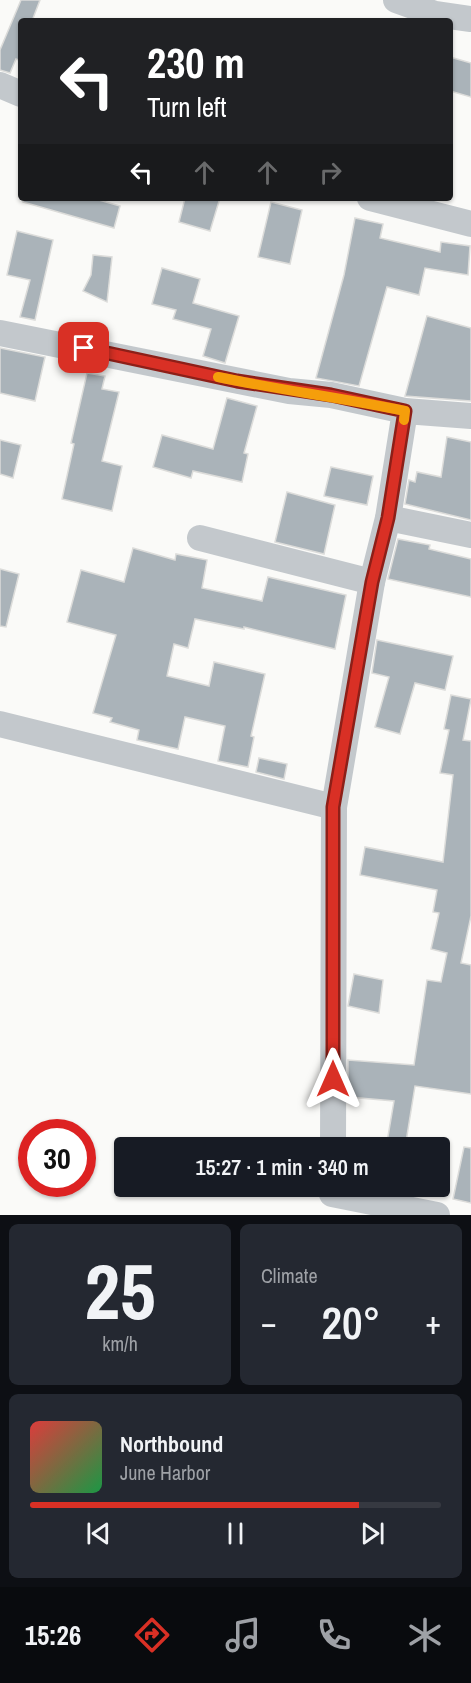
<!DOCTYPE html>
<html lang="en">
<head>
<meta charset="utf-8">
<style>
	:root { --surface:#171b24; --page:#242831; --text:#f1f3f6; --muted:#9ea1a6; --line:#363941; --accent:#d93025 }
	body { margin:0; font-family:"Archivo Narrow",sans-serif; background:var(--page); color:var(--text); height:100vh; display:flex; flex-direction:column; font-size:22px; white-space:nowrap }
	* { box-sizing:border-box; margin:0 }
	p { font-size:20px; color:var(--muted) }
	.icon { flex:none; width:33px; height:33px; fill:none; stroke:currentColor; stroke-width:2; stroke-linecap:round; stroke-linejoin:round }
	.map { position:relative; height:1215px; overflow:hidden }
	.panel { display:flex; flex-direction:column; gap:9px; padding:9px; background:#0d0f14; flex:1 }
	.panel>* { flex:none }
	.hud { position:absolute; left:18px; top:18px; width:435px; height:183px; border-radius:6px; box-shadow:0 2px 4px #0004; background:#202124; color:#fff; overflow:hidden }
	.speed { position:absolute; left:18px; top:1119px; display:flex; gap:12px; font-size:30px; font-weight:700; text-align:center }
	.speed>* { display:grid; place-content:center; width:78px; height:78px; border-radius:50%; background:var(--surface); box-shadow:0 2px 4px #0004; line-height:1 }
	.speed .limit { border:9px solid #d22; background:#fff; color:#111 }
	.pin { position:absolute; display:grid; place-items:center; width:51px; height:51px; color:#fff; margin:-26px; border-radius:12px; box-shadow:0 3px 9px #0006 }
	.me { position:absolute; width:66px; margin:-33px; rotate:0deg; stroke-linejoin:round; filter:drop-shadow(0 0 4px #0008) }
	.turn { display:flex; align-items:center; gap:21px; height:126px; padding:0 30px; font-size:27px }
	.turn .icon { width:78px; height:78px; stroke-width:2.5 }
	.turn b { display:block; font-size:42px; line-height:51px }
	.lanes { display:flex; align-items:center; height:57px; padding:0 30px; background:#0003; justify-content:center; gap:30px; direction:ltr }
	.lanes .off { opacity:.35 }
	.big { font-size:45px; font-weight:600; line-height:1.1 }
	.panel .widget { flex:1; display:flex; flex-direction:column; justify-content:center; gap:9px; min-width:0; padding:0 21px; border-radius:9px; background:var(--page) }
	.panel .dial { align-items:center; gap:0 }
	.dial b { font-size:78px; line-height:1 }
	.song { display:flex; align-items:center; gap:18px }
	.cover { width:72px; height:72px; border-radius:9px; background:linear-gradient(135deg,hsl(0 70% 55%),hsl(140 70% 35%)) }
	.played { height:6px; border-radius:3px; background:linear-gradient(90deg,var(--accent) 80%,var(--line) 80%) }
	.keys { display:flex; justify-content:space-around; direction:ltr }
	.heat { display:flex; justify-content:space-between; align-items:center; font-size:33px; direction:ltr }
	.panel .tiles { flex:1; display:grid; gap:9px; grid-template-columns:1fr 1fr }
	.widget:last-child { grid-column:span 2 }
	.trip { position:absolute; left:114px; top:1137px; width:336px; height:60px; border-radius:6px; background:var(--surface); box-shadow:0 2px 4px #0004; font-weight:600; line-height:60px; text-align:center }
	.dock { display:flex; height:96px; justify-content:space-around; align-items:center; background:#090b0e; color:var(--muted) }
	.dock .icon { width:42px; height:42px }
	.dock .active { color:var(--accent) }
	.dock b { font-size:27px; color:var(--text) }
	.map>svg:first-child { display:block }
	.building { fill:#aab3b9; stroke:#dcdcda; stroke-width:1.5 }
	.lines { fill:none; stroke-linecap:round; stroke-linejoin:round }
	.minor { stroke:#c3c8cc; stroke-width:26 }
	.route-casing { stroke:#8d1f18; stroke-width:15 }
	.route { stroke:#d93025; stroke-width:10 }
	.slow { stroke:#f59e0b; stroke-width:10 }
</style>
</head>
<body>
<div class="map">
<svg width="471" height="1215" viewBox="0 0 471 1215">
	<rect width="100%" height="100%" fill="#fafaf8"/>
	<g class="building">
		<polygon points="21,0 40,0 32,21 21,21 21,61 16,59 10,73 0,70 0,50"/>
		<polygon points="450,57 471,63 471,97 450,91"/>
		<polygon points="24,198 92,198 120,206 114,228 23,202"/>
		<polygon points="185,198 220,198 210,231 179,222"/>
		<polygon points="271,202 302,210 290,264 258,257"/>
		<polygon points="355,218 383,224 380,238 440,252 441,242 470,246 468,275 425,268 419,295 387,287 359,386 316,378 344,275"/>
		<polygon points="17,231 53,240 35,320 20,317 30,280 7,275"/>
		<polygon points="93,255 112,257 107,302 83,291 91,275"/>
		<polygon points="162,268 200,279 193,303 239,316 225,363 203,356 211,329 173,319 176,310 152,304"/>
		<polygon points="427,316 471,328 471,401 405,396"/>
		<polygon points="0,348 45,357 35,401 0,393"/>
		<polygon points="87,373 105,376 102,389 119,392 102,461 122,466 112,511 62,499 74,444 71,443"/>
		<polygon points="227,398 257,406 244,453 248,454 242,482 193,471 191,478 153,467 162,435 213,449"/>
		<polygon points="447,437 471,442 471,520 405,504 409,480 415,482 417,472 441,477"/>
		<polygon points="0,440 21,445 13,478 0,474"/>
		<polygon points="331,467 373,476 367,505 324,496"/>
		<polygon points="287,492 335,505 324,554 275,542"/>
		<polygon points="398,539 430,545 429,549 471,559 471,597 388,579"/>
		<polygon points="133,548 175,560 176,554 207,560 202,588 262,601 268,577 346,595 335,649 244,627 244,629 195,619 188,648 174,644 167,676 209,686 214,662 265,674 251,736 254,737 248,767 218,761 225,726 185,717 178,749 137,740 139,730 110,722 112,718 93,713 116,635 67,622 81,570 124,582"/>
		<polygon points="0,569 19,574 6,627 0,626"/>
		<polygon points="377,640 453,656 445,690 415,683 400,734 375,727 389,677 372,673"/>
		<polygon points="451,695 471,699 463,740 471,741 471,916 461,963 471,965 471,1094 415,1086 405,1148 386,1148 394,1101 348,1097 348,1060 414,1065 427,980 441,982 447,953 431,949 439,913 433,912 437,890 360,875 365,847 443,862 453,775 440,773 449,730 444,729"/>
		<polygon points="259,758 287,764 284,779 256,772"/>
		<polygon points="354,974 383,980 379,1013 348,1006"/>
		<polygon points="464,1147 471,1148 471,1203 453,1199"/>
	</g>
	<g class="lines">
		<g class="minor">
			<polyline points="396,0 435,14 471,19"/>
			<polyline points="0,85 21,94"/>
			<polyline points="370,198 471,224"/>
			<polyline points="0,333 289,391 331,395 405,411 471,416"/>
			<polyline points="388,518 471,535"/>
			<polyline points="200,538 372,582"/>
			<polyline points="0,724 334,807"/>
			<polyline points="333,1148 334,807 372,582 388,518 405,411"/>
			<polyline points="332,1194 437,1215"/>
		</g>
	</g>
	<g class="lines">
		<defs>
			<polyline id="route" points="84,348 237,381 331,395 405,411 388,518 372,582 333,807 333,1079"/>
		</defs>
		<use href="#route" class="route-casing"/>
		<use href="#route" class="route"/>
		<path class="slow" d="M218 377C280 390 343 398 405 411L404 420"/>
	</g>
</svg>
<div class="speed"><div class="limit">30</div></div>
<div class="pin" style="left:84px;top:348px;background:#d93025"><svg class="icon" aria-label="arrive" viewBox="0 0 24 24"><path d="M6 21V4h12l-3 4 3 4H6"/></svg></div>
<svg class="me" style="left:333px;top:1079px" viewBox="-20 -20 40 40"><path d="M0-17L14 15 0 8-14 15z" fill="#d93025" stroke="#fff" stroke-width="4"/></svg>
<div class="trip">15:27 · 1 min · 340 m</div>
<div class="hud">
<div class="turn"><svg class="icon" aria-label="left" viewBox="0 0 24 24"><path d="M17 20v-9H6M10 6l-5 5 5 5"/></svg><div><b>230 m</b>Turn left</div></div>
<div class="lanes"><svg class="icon" aria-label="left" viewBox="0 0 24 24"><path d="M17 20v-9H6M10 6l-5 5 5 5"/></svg><svg class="icon off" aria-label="ahead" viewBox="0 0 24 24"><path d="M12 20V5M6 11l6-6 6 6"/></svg><svg class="icon off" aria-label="ahead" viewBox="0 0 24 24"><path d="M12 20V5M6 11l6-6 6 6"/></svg><svg class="icon off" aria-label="right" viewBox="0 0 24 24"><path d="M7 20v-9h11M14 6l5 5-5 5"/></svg></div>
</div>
</div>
<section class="panel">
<div class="tiles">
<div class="widget dial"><b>25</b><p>km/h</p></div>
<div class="widget"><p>Climate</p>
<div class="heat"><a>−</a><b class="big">20°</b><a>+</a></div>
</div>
<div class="widget">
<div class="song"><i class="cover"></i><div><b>Northbound</b><p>June Harbor</p></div></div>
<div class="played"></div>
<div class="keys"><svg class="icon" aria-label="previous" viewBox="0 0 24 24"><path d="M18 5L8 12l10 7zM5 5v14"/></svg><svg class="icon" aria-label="pause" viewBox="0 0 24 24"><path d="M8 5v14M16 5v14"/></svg><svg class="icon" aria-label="next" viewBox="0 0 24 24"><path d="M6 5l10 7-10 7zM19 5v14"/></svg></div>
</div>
</div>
</section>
<nav class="dock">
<b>15:26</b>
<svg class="icon active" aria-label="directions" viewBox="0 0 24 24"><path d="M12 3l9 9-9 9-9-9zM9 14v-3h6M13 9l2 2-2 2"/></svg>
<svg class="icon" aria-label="music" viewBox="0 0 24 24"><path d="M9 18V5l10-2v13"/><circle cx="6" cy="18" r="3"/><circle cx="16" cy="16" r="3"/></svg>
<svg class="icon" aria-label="phone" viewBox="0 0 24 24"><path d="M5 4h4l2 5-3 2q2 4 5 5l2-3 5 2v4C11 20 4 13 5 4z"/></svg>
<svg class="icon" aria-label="climate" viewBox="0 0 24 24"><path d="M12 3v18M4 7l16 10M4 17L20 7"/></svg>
</nav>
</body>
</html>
